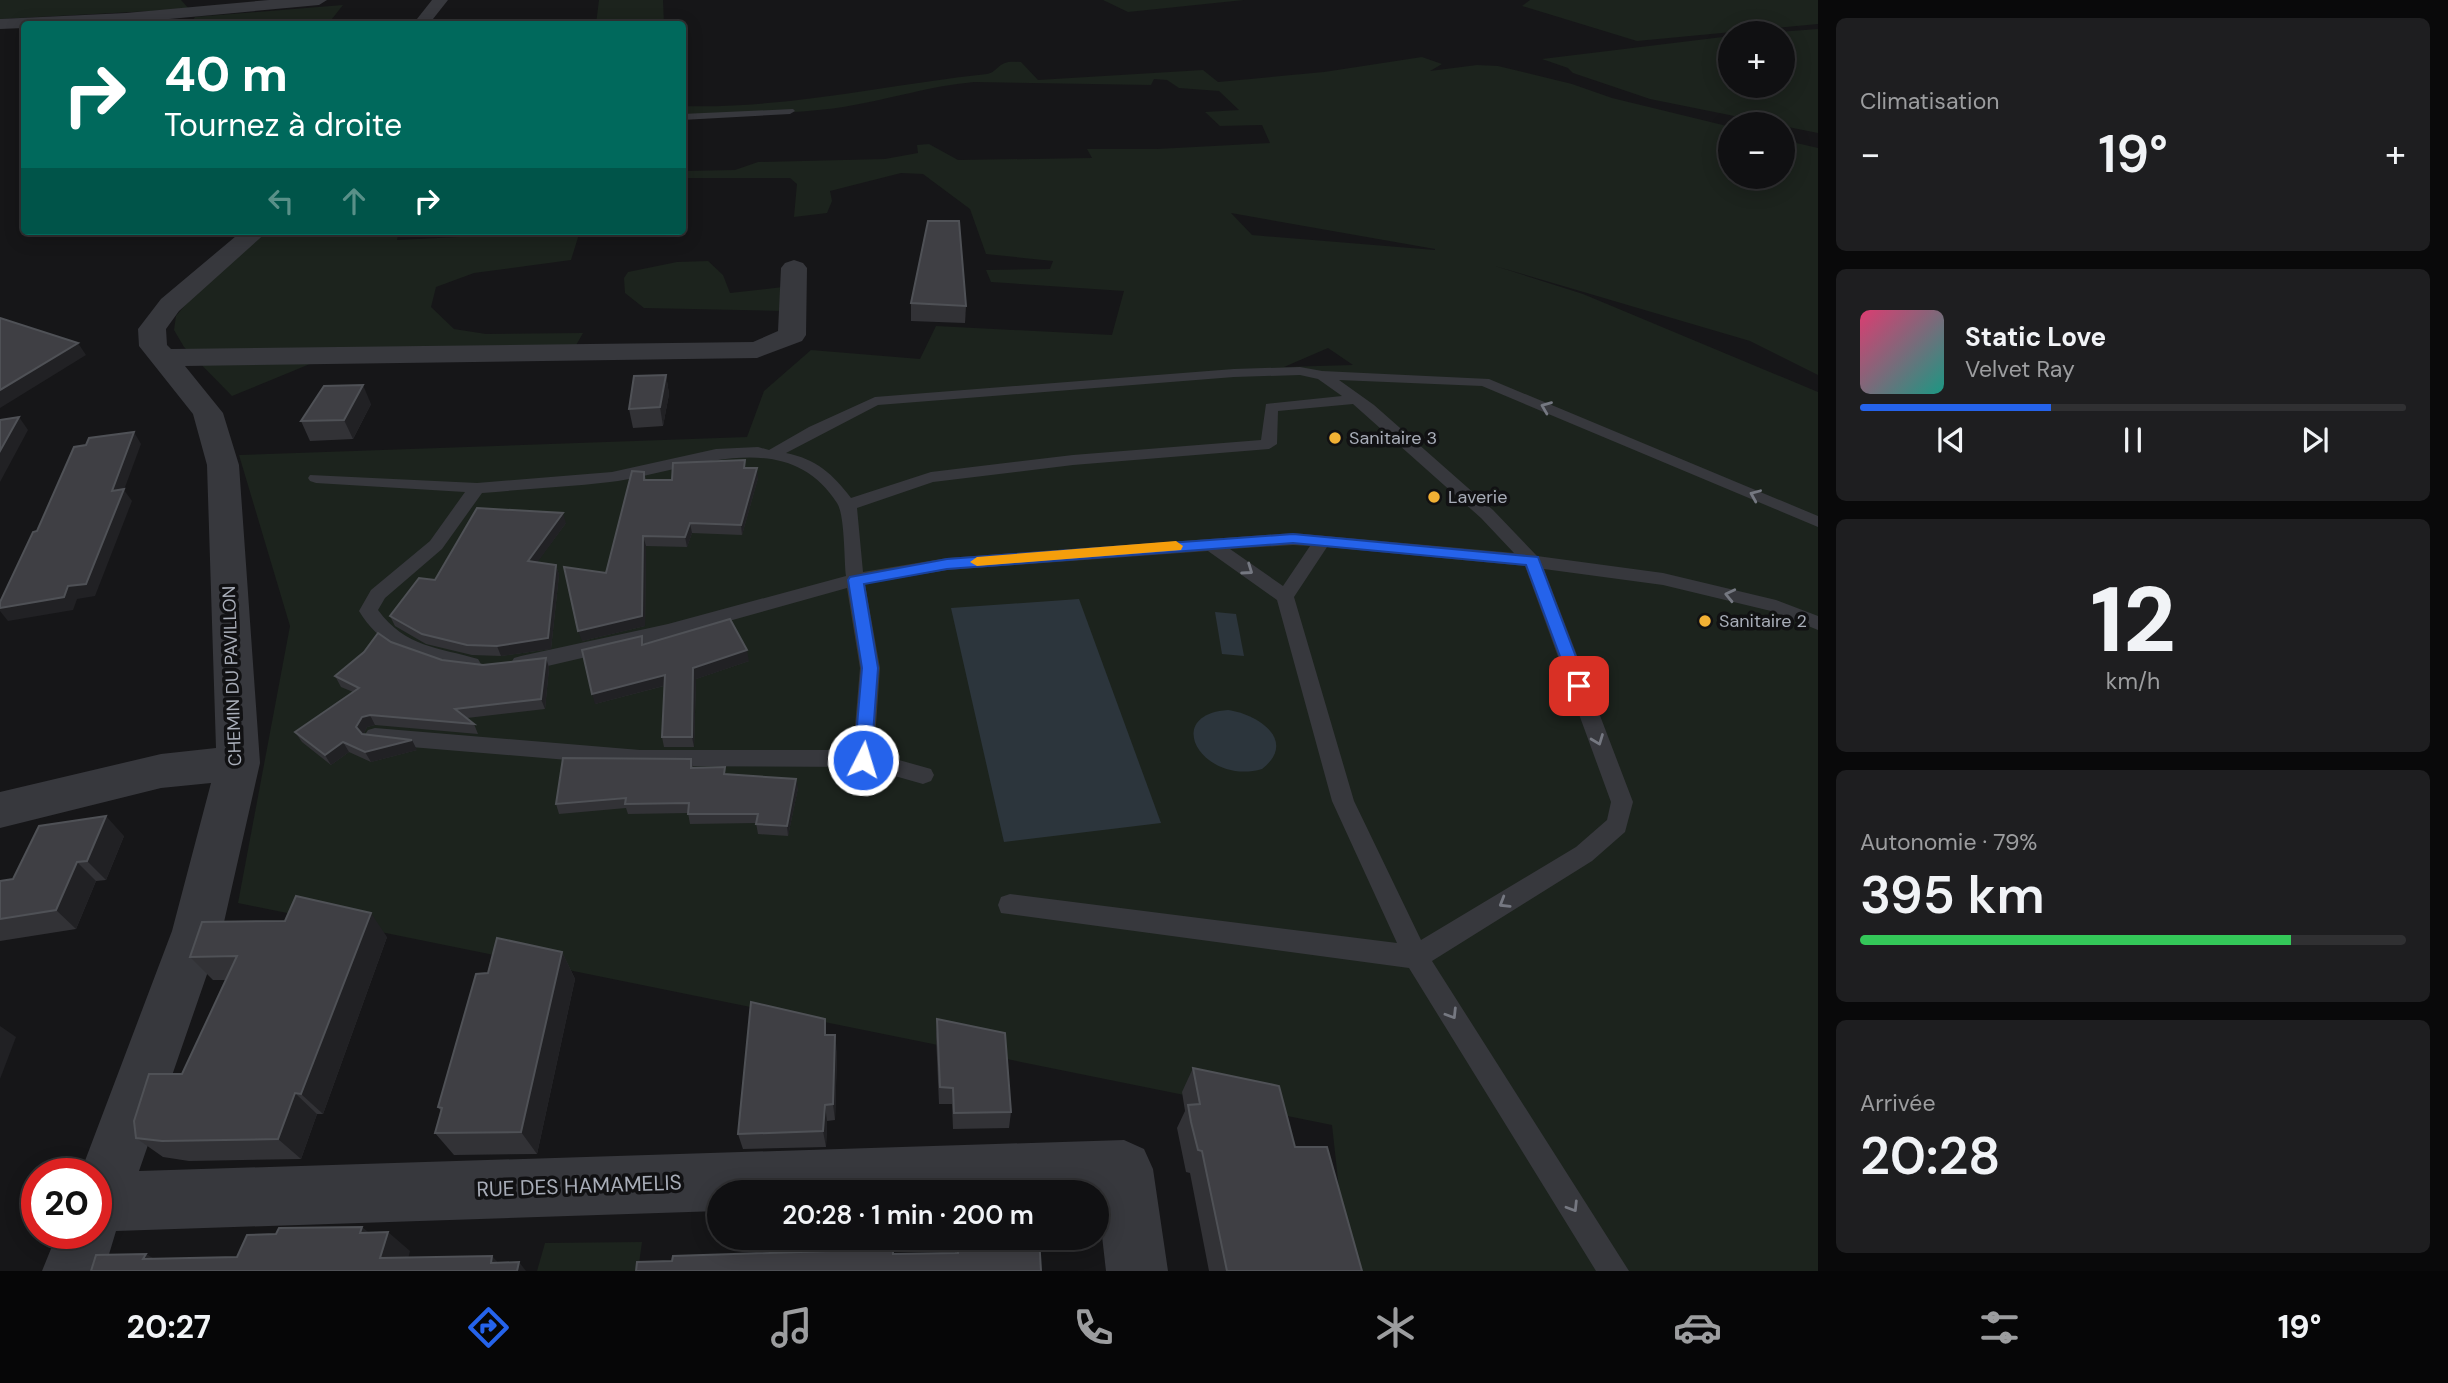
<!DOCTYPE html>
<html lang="fr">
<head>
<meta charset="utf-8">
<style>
	:root { --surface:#101012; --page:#1e1e20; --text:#f1f3f6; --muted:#9c9d9f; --line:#303032; --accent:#2563eb }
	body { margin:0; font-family:"DM Sans",sans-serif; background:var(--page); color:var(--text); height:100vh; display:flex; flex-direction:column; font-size:26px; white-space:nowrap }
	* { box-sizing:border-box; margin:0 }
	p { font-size:23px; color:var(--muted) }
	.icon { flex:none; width:38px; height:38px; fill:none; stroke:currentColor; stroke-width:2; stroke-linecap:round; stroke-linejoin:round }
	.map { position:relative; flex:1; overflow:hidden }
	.panel { display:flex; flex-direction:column; gap:18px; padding:18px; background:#09090a; width:630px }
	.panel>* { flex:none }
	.guide { position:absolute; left:21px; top:21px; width:665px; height:214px; border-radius:7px; box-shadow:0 4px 18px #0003,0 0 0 2px var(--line); background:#00695c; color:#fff; overflow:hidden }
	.controls { position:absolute; left:1718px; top:21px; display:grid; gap:14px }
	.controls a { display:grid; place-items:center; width:77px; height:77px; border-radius:50%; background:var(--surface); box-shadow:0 4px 18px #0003,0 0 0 2px var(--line); font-size:35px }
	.speed { position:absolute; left:21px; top:1158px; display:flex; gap:14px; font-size:35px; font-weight:700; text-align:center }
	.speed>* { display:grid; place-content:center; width:91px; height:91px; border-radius:50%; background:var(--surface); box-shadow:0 4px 18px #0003,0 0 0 2px var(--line); line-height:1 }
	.speed .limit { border:10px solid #d22; background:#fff; color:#111 }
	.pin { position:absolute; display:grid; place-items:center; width:60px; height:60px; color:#fff; margin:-30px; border-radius:14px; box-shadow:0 4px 10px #0006 }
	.me { position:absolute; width:77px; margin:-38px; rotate:5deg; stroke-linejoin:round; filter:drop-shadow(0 0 5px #0008) }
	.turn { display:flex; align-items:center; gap:24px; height:147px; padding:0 28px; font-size:32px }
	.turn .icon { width:91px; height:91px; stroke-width:2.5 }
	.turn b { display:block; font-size:49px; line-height:60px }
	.lanes { display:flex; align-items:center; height:66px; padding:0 28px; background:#0003; justify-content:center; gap:35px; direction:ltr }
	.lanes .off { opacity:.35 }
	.big { font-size:52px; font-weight:600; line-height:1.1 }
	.panel .widget { flex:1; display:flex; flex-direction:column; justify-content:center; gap:10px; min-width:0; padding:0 24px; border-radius:10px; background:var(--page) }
	.panel .dial { align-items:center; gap:0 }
	.dial b { font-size:91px; line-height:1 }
	.song { display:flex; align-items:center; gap:21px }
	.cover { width:84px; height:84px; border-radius:10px; background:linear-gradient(135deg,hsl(340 70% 55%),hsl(170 70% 35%)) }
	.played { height:7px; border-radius:4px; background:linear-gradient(90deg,var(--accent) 35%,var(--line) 35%) }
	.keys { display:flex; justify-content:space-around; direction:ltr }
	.heat { display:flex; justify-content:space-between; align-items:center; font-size:38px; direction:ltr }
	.charge { height:10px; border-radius:5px; background:linear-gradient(90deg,#34c759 79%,var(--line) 0) }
	.trip { position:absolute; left:707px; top:1180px; width:402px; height:70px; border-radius:35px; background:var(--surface); box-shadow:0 4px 18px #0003,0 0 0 2px var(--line); font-weight:600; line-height:70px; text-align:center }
	.tab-bar { display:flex; height:112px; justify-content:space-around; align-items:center; background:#060607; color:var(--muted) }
	.tab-bar .icon { width:49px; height:49px }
	.tab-bar .selected { color:var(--accent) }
	.tab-bar b { font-size:32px; color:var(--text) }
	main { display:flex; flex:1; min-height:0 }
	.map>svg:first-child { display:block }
	.green { fill:#1c231d; fill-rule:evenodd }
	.water { fill:#2c353c }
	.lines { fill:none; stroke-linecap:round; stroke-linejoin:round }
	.service { fill:#37383d; fill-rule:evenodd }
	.minor { fill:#37383d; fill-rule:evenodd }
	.wall { fill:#323236 }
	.shaded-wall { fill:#212124 }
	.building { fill:#3f3f44; stroke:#4f5156; stroke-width:2 }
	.oneway { stroke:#757881 }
	.route { fill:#2563eb; stroke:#184099; stroke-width:2 }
	.slow { fill:#f59e0b }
	.poi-dot { fill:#f2b134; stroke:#111113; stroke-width:2.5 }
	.labels { text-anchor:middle; stroke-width:7; stroke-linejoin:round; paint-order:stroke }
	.poi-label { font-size:18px; fill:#a8adb8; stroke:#111113; text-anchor:start }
	.street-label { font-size:18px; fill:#a8adb8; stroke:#111113 }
	.near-street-label { font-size:21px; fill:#a8adb8; stroke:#111113 }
</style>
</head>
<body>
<main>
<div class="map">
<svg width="1818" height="1271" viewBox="0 0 1818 1271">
	<rect width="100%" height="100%" fill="#161618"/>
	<g class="green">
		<polygon points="0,0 181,0 189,9 0,19"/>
		<polygon points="599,0 663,0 664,24 596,24"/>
		<polygon points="1103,0 1244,0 1128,12"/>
		<polygon points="1530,0 1818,0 1818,24 1637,41 1522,6"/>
		<polygon points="343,5 328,24 190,24 195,17"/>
		<polygon points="1818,29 1818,133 1650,99 1573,73 1568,68 1542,59 1731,36 1731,86 1783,86 1783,33 1766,33"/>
		<path d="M1422 57 1442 64 1430 71 1477 65 1498 66 1572 84 1612 98 1731 127V177H1783V140L1818 148V375L1750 341 1495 266 1583 294 1818 392V1271H1348L1332 1125 238 903 290 626 239 455 747 437 764 391 811 350 920 359 936 326 1112 335 1124 291 991 282 986 270 1050 269 1053 261 986 254 970 209 923 174 901 173 830 191 832 201 827 213 794 217 797 184 790 178H683V171L735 170 758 162 885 159 918 153 917 145 929 144 958 160 1092 158 1087 149H1157L1270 143 1262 125 1220 126 1205 112 1239 110 1219 91 1179 88 1167 80 1154 79 1151 85 974 82C929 86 887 100 843 107 791 115 735 113 683 116V106C785 109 885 85 987 74 995 73 997 66 1005 63 1009 61 1016 62 1021 62L1038 80 1203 70 1218 82 1324 72ZM1231 213 1435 249V250L1252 235ZM1328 348 1353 365 1284 367Z"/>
		<polygon points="267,231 399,231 397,240 580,231 571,260 474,273 436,287 431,307 454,329 486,334 583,333 575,347 344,350 232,396 184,347 174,330 176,316 191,298"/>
		<polygon points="708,261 723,275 730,293 783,287 785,311 644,308 625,293 624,278 628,272 677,262"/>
		<polygon points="642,1242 638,1271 537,1271 545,1243"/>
	</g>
	<g class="water">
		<polygon points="1079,599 1161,823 1004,842 951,608"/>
		<polygon points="1215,612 1236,614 1244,656 1222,654"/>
		<path d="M1228 710C1258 714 1298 741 1262 769 1204 786 1160 715 1228 710Z"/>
	</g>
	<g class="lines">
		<g class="service">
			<polygon points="793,109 795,111 790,114 682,120 682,114"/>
			<path d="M1300 367 1322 371 1489 379 1818 516V527L1482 386 1339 380 1374 405 1493 510 1537 556 1663 573 1776 600 1818 616V630L1771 611 1663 585 1544 569 1633 802 1625 832 1592 861 1432 961 1629 1271H1596L1409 968 1001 913 998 905 1001 897 1010 894 1397 943 1332 801 1277 600 1208 551 947 570 865 584 880 668 874 753 931 769 934 775 931 781 923 784 863 767 640 766 375 744 368 742 364 736 368 730 375 728 640 750H853L860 668 847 588 668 638 539 668H514L511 663 514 658 521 656 668 624 846 576C844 560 845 515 837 503 785 421 684 473 610 482 568 487 525 489 482 493L442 549 385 598 378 610C406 648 438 647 478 659L481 664 478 669C467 672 456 669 445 667 410 658 378 643 359 611L371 590 430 541 465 492 316 483 310 481 308 478 310 475 477 483 612 472 716 449 758 447 769 450 809 427 875 397 1234 369ZM1300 375 1318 379 1342 396 1266 404 1261 440 1073 455 931 472 851 498C833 474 816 459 786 453L878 405 1234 377ZM1353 404 1481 518 1514 553 1293 533 947 558 863 572 857 508 933 482 1073 465 1269 449 1277 444 1278 411ZM1293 545 1310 546 1283 586 1230 549ZM1327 547 1525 566 1611 802 1607 820 1576 847 1421 940 1354 801 1294 597Z"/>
		</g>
		<g class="minor">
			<polygon points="269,0 327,0 319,5 126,23 24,24 24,28 0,29 0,19 126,13"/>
			<polygon points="432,0 448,0 429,24 413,24"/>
			<polygon points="242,231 268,231 179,311 166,329 167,345 171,349 753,342 778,331 781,268 785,263 794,260 803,263 807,268 806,335 802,341 757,358 185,366 223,413 239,465 260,763 222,931 139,1171 1124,1140 1144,1149 1153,1169 1168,1271 1106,1271 1097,1192 719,1192 719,1211 116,1231 104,1271 42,1271 57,1234 96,1234 96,1174 80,1174 172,931 211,783 161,788 0,828 0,792 161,754 216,748 207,465 193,414 139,346 138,329 161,299"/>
		</g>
	</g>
	<g class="wall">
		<polygon points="911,303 966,306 965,323 911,321"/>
		<polygon points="666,375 669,394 663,426 633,428 629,409"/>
		<polygon points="371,404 353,439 310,441 301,421"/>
		<polygon points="746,468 758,478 742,535 692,533 687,547 646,546 645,626 582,641 644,472 646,480 672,480"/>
		<polygon points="566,523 537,562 556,565 559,575 551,649 501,656 472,655 426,644 395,626 390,616 435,580"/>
		<polygon points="642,636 644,645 749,661 696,679 694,747 664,747 662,737 664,686 595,704"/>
		<polygon points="391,642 442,660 483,665 546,658 549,668 545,709 467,718 474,724 478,734 375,725 367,727 363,735 417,750 371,762 349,752 331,765 302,742 295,732 353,692 341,687 335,676"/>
		<polygon points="691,759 693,767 798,788 788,836 758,834 756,823 690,824 688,813 628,814 626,808 559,814 556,804"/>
		<polygon points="124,836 106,880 96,881 76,929 0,941 0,881 13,879"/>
		<polygon points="387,937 323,1114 317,1114 301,1159 189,1161 163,1157 136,1138 182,1074 226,980 213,980 190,957"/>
		<polygon points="562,952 575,979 537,1154 454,1155 435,1133 441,1111 438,1107 488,973"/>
		<polygon points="937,1019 1011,1112 1009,1128 953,1129 952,1104 939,1104 936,1036"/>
		<polygon points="827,1035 837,1052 835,1120 827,1121 826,1147 743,1149 738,1134"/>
		<polygon points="1193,1068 1295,1147 1362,1271 1209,1271 1190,1173 1186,1172 1177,1128 1185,1111 1182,1092"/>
		<polygon points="954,1237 1039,1237 1041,1271 672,1261 955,1253"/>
	</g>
	<g class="shaded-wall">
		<polygon points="78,343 86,355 0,408 0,390"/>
		<polygon points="666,375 669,394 663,426 660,407"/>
		<polygon points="363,385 371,404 353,439 344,420"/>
		<polygon points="19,417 28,430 0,482 0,451"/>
		<polygon points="134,432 141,444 124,490 132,501 95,596 77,599 73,610 8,621 0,611 0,608 68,586 112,491"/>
		<polygon points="757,468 758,478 742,535 741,525"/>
		<polygon points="563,513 566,523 531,571 528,561"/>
		<polygon points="690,523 692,533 687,547 685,537"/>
		<polygon points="643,536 646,546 645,626 582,641 578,631"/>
		<polygon points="556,565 559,575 551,649 501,656 497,646"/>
		<polygon points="747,650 749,661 696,679 694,747 692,737 693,668"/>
		<polygon points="546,658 549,668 545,709 541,699"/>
		<polygon points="665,675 667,685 595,704 592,694"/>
		<polygon points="370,715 375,725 367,727 362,737 356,727 362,717"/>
		<polygon points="412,740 417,750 371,762 365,752"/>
		<polygon points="343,742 349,752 331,765 325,755"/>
		<polygon points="796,779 798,788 788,836 787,826"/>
		<polygon points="106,816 124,836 106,880 87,861"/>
		<polygon points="77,862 96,881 76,929 56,910"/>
		<polygon points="371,913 387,937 323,1114 301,1094"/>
		<polygon points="562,952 575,979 537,1154 521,1132"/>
		<polygon points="0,1026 16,1037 0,1079"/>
		<polygon points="835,1035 837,1052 835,1120 833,1104"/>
		<polygon points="295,1093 317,1114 301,1159 278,1139"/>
		<polygon points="825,1105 827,1121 826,1147 823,1131"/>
		<polygon points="362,1227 384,1245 388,1232 410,1251 405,1271 380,1258 360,1233"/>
		<polygon points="146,1254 176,1271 143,1259"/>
		<polygon points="492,1256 506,1271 491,1263"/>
		<polygon points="519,1262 526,1271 517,1271"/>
	</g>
	<g class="building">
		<polygon points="928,221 959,221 966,306 911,303"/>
		<polygon points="0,318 78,343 0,390"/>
		<polygon points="666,375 660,407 629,409 634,376"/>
		<polygon points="363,385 344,420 301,421 324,386"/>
		<polygon points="19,417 0,451 0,420"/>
		<polygon points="134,432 112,491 124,489 86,584 68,586 64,597 0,608 0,602 33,532 37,531 74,447 86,445 89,438"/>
		<polygon points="745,460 744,468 757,468 741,525 690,523 685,537 643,536 642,616 578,631 564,567 606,573 632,471 644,472 644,480 672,480 673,463"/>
		<polygon points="477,508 563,513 528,561 556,565 548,638 497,646 467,645 422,634 390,616 419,578 435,580"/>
		<polygon points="730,619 747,650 693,668 692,737 662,737 665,675 592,694 582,650 642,636 642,645"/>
		<polygon points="378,633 391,642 442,660 483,665 546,658 541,699 455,709 474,724 370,715 362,717 356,727 362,734 412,740 365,752 343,742 325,755 295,732 359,688 335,676 364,652"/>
		<polygon points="563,758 691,759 691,768 725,767 724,774 796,779 787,826 756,824 758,814 688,814 689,803 625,804 626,798 556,804"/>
		<polygon points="106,816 87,861 77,862 56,910 0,919 0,881 13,879 39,826"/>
		<polygon points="296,896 371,913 301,1094 295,1093 278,1139 162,1141 136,1138 134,1121 149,1074 182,1074 237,956 190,957 202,922 285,921"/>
		<polygon points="497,938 562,952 521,1132 435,1133 442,1108 438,1107 476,974 488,973"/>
		<polygon points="751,1002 825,1019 825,1035 835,1035 833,1104 825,1105 823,1131 738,1134"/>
		<polygon points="937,1019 1005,1033 1011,1112 954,1113 953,1088 940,1087"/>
		<polygon points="1193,1068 1279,1086 1295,1147 1327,1147 1362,1271 1227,1271 1202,1151 1198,1150 1191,1122 1188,1105 1200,1104"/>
		<polygon points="362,1227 360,1233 388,1232 380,1258 492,1256 491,1263 519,1262 517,1271 91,1271 96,1255 146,1254 143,1259 237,1257 247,1235 276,1234 279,1228"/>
		<polygon points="957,1237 1039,1237 1041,1271 636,1271 637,1262 672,1261 673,1256 893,1249 893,1254 958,1253"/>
	</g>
	<defs><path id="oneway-chevron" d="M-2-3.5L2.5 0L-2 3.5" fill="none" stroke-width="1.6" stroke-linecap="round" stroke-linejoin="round" transform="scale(1.75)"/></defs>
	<g class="oneway">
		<use href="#oneway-chevron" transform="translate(1546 407) rotate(-158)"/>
		<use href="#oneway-chevron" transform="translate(1755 495) rotate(-157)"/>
		<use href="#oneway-chevron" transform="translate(1248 570) rotate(35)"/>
		<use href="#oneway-chevron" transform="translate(1730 595) rotate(-167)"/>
		<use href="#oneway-chevron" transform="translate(1598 740) rotate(69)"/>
		<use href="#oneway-chevron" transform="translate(1504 903) rotate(149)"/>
		<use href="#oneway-chevron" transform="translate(1452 1014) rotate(58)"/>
		<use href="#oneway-chevron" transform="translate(1573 1207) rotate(58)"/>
	</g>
	<polygon class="route" points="1293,534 1538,557 1587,686 1579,693 1571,686 1526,565 1293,543 947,569 864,584 878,668 871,760 869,764 856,764 854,760 862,668 848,580 850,577 947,559"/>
	<polygon class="slow" points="1176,541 1183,546 1181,550 977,566 970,562 977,557"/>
	<g class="poi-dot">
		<circle cx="1335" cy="438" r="7"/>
		<circle cx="1434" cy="497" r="7"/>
		<circle cx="1705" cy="621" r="7"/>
	</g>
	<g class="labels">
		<g class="poi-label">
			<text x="1349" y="444">Sanitaire 3</text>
			<text x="1448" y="503">Laverie</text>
			<text x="1719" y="627">Sanitaire 2</text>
		</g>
		<g class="street-label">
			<text transform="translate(232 676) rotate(-92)" y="6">CHEMIN DU PAVILLON</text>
		</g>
		<g class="near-street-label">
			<text transform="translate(579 1186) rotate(-2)" y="7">RUE DES HAMAMELIS</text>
		</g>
	</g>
</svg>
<div class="controls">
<a>+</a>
<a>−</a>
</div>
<div class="speed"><div class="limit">20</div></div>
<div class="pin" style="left:1579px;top:686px;background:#d93025"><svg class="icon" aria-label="arrive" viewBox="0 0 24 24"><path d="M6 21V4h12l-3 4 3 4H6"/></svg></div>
<svg class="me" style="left:863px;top:760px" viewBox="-20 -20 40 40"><circle r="17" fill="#2563eb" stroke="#fff" stroke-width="3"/><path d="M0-11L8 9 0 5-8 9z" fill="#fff"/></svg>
<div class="trip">20:28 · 1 min · 200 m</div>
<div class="guide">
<div class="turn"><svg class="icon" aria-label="right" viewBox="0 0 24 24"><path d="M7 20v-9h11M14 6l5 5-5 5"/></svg><div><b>40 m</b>Tournez à droite</div></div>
<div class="lanes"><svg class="icon off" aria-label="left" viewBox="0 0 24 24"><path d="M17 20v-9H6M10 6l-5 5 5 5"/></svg><svg class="icon off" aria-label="ahead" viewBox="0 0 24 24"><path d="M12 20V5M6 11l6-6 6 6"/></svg><svg class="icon" aria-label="right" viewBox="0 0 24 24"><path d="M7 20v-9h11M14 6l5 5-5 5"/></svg></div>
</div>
</div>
<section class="panel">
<div class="widget"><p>Climatisation</p>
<div class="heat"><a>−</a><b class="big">19°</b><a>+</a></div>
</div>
<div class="widget">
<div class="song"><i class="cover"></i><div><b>Static Love</b><p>Velvet Ray</p></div></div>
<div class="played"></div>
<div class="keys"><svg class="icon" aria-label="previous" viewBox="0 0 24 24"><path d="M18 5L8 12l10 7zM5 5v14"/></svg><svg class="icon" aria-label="pause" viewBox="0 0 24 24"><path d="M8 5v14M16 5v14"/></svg><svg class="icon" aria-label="next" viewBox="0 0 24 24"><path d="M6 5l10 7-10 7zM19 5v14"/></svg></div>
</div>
<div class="widget dial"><b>12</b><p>km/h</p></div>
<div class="widget"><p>Autonomie · 79%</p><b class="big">395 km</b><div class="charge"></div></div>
<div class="widget"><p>Arrivée</p><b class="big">20:28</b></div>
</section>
</main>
<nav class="tab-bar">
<b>20:27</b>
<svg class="icon selected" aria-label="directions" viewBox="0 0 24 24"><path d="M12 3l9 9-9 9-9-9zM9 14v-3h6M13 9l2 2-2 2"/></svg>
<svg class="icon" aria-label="music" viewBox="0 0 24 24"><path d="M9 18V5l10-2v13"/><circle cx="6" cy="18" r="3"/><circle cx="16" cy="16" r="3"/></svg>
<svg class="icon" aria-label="phone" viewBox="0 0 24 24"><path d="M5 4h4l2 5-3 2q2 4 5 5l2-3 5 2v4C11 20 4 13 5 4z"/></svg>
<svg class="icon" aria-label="climate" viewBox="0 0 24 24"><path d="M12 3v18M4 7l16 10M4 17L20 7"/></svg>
<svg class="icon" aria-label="car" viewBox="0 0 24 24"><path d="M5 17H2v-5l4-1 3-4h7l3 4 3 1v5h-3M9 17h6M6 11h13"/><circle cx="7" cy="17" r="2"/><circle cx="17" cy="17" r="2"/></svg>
<svg class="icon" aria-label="filters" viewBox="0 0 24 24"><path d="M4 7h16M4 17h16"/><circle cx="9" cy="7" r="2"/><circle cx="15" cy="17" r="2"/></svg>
<b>19°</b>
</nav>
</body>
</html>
